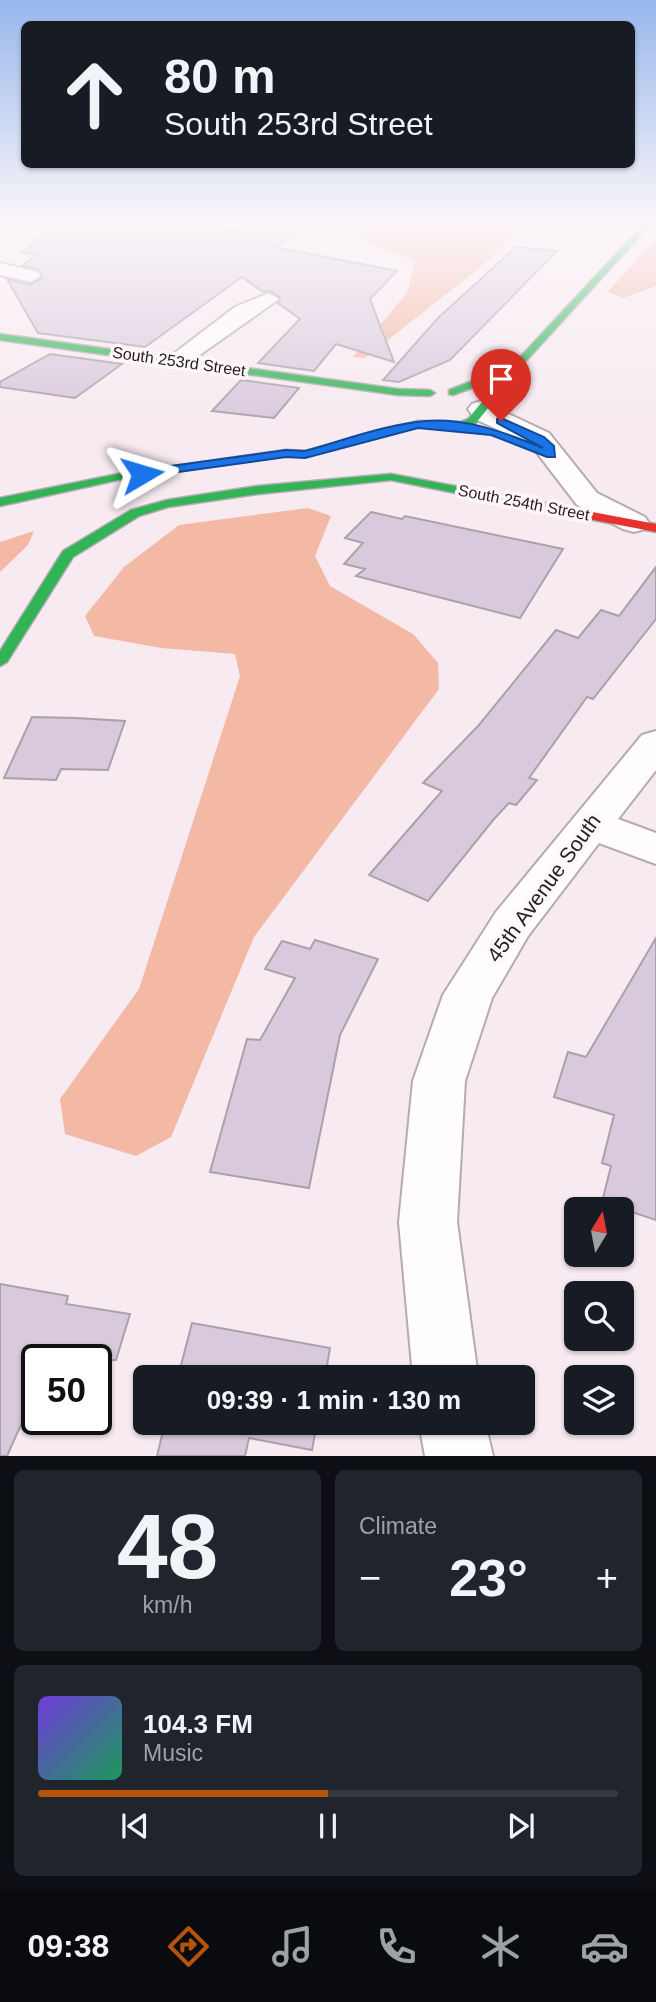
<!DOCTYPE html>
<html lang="en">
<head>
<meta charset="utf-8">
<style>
	:root { --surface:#171b24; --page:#20242c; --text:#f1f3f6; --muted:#9ea1a6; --line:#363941; --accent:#b45309 }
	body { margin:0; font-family:Helvetica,sans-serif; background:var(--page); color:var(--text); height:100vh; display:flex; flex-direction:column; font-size:26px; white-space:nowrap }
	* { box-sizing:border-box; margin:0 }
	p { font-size:23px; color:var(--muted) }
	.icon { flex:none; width:38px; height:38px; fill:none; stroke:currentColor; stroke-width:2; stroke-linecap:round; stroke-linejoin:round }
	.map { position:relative; height:1456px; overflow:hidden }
	.sheet { display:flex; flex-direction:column; gap:14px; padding:14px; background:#0d0f14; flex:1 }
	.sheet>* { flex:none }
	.top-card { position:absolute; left:21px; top:21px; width:614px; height:147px; border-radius:10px; box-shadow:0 2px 5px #0004; background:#171b24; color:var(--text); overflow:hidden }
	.needle { width:46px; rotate:10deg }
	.buttons { position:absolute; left:564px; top:1197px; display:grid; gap:14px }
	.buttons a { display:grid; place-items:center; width:70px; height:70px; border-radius:10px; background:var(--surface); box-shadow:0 2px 5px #0004; font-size:35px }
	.speed { position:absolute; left:21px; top:1344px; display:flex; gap:14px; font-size:35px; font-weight:700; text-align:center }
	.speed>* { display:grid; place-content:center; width:91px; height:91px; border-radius:50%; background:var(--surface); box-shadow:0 2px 5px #0004; line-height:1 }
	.speed .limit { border:4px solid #111; border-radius:10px; background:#fff; color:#111 }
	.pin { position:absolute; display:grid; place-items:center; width:60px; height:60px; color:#fff; margin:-72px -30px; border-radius:50% 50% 50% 0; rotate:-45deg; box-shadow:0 0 7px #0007 }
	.pin .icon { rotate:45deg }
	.me { position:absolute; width:77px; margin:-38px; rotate:83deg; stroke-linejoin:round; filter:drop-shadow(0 0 5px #0008) }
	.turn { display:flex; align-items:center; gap:24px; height:147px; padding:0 28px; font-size:32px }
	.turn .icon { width:91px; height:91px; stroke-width:2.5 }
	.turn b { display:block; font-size:49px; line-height:60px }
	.big { font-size:52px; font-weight:600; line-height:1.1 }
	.sheet .widget { flex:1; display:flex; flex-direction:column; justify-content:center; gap:10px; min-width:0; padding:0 24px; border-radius:10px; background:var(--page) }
	.sheet .dial { align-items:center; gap:0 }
	.dial b { font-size:91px; line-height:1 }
	.song { display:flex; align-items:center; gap:21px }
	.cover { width:84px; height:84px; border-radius:10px; background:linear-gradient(135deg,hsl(260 70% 55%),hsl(150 70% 35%)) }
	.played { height:7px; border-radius:4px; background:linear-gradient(90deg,var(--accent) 50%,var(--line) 50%) }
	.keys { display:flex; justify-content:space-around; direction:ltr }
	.heat { display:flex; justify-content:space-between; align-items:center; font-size:38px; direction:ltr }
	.sheet .tiles { flex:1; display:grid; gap:14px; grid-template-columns:1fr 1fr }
	.widget:last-child { grid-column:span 2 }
	.trip { position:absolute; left:133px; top:1365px; width:402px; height:70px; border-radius:10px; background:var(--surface); box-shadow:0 2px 5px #0004; font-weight:600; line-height:70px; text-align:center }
	.tab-bar { display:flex; height:112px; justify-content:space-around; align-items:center; background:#090b0e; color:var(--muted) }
	.tab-bar .icon { width:49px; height:49px }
	.tab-bar .on { color:var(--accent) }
	.tab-bar b { font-size:32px; color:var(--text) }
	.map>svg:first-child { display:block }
	.forest { fill:#f4b9a5 }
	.building { fill:#d9c9dd; stroke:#aaa2a9; stroke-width:2 }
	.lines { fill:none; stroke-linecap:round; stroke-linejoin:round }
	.street-casing { stroke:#b5abb0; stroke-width:4 }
	.fast-casing { stroke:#b5abb0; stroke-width:3 }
	.jam-casing { stroke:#b5abb0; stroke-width:3 }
	.street { fill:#fefcfd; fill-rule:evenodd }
	.fast { fill:#30b455; fill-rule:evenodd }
	.jam { fill:#e5322d; fill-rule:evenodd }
	.route { fill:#1a73e8; stroke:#114b97; stroke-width:2 }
	.labels { text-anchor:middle; stroke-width:7; stroke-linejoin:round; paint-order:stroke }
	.far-street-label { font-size:16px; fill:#261d22; stroke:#fdf7fa }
	.near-street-label { font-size:21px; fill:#261d22; stroke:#fdf7fa }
</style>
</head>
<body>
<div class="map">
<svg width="656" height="1456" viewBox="0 0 656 1456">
	<rect width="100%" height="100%" fill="#f7eaf1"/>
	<g class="forest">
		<polygon points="372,224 618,224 615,228 533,224 515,235 482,266 365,358 353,357 407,293 415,261 358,238"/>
		<polygon points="656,238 656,286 623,298 608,292"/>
		<polygon points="308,508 331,516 315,556 330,586 413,634 438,663 439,689 254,937 171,1137 136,1156 65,1134 60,1099 139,989 240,676 235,654 161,648 94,636 85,616 124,567 179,525"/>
		<polygon points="34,531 28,545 0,572 0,542"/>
	</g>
	<g class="building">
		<polygon points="57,224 203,224 193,237 271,224 316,224 275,247 397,271 370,299 394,362 336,344 314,371 258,363 300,319 278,303 280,297 270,291 263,292 242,277 145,347 38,333 7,279 30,285 42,278 39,269 22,266 38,254 21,253"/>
		<polygon points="516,247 557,251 450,360 399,382 383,380 439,317"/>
		<polygon points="50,354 122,364 75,398 0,387 0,382"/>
		<polygon points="241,380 299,388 274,418 212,411"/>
		<polygon points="371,512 402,519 405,516 563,549 520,618 356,576 365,569 344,564 363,543 345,538"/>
		<polygon points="656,567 656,619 593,699 587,697 529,778 537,780 516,805 509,803 494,819 428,901 369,875 442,791 423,783 479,725 556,630 578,638 601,610 619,616"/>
		<polygon points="32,717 76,718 125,721 108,770 61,769 56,780 4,778"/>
		<polygon points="656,938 656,1220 602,1202 611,1166 602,1163 614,1115 554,1097 568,1052 586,1057"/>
		<polygon points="315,940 378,959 340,1035 309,1188 210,1172 247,1039 260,1040 295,978 265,969 282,941 310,949"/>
		<polygon points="0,1284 68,1296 66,1304 130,1314 116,1360 37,1360 37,1389 7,1456 0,1456"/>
		<polygon points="192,1323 330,1348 325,1377 178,1377"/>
		<polygon points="165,1423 317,1423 312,1450 249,1438 245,1456 157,1456"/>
	</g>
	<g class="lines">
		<defs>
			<g id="street">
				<polygon points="0,263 38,272 41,276 31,282 0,275"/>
				<polygon points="269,293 279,299 184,366 168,366 164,361 235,307"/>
				<polygon points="481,401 549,433 597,493 645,517 649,523 645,529 634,532 623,529 577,505 531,445 475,419 468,409 472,404"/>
				<polygon points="656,731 656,770 618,819 656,833 656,864 599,843 528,936 492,998 465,1081 457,1222 478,1377 413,1377 399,1222 413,1081 443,995 496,912 642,735"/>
				<polygon points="419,1423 485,1423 493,1456 425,1456"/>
			</g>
			<g id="fast">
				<polygon points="644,224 651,224 527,360 506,374 504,388 476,423 467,427 418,427 305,457 286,456 118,480 0,506 0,498 118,474 286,450 305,451 418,421 461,422 468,419 495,386 496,379 453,395 449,394 449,390 498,371 521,356"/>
				<polygon points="0,334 398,389 430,390 435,393 430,396 398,395 0,340"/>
				<polygon points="391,474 550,504 556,508 550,512 391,480 258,494 168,507 139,516 73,557 7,662 0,666 0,651 63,551 131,510 167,500 258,486"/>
			</g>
			<polygon id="jam" points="550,504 656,524 656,532 546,511 544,508"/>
		</defs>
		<use href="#street" class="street-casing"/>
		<use href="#fast" class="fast-casing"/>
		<use href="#jam" class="jam-casing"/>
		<use href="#street" class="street"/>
		<use href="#fast" class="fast"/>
		<use href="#jam" class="jam"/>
	</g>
	<linearGradient id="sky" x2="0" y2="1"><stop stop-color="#97b7eb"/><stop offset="0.52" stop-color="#fbf6f9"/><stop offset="1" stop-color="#fbf6f9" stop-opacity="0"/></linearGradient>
	<rect width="656" height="428" fill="url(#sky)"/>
	<path class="route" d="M501 418 544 437 554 446 555 457H547L491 435 418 428 305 458 286 457 142 477 136 474 142 470 286 450 305 451C341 441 379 427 416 422 460 415 504 432 543 448L497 423V419Z"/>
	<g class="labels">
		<g class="far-street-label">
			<text transform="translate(179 361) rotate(8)" y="6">South 253rd Street</text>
			<text transform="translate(524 502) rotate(11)" y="6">South 254th Street</text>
		</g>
		<g class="near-street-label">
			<text transform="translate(544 888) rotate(-54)" y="7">45th Avenue South</text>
		</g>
	</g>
</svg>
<div class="buttons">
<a><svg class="needle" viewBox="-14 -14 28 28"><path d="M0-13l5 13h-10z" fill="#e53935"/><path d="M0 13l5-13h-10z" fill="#9ea1a6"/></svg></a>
<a><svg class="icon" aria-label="search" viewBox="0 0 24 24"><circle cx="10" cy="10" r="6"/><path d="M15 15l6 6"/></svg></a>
<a><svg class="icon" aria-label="layers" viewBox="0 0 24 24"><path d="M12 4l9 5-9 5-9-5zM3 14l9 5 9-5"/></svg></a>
</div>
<div class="speed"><div class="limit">50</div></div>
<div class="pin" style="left:501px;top:421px;background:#d93025"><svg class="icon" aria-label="arrive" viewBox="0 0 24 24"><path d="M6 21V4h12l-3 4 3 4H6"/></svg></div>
<svg class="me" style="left:142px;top:474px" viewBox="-20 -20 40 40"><path d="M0-17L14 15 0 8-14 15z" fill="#1a73e8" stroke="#fff" stroke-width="4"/></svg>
<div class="trip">09:39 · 1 min · 130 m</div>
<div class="top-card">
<div class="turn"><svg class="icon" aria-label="ahead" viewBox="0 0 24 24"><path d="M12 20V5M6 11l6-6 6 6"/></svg><div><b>80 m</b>South 253rd Street</div></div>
</div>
</div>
<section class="sheet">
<div class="tiles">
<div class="widget dial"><b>48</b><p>km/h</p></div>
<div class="widget"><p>Climate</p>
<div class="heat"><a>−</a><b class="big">23°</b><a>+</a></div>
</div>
<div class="widget">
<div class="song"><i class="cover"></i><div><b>104.3 FM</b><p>Music</p></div></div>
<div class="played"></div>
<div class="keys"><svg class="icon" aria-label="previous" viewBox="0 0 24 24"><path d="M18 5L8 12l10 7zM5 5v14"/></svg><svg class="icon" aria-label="pause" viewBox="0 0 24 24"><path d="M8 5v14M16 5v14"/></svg><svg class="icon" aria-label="next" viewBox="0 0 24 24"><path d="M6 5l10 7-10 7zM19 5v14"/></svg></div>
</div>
</div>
</section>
<nav class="tab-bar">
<b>09:38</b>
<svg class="icon on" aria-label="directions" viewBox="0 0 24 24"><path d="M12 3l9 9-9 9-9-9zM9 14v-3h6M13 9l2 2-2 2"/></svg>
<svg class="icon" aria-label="music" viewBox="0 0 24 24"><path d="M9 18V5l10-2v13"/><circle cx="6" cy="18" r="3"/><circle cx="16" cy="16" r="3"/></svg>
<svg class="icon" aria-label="phone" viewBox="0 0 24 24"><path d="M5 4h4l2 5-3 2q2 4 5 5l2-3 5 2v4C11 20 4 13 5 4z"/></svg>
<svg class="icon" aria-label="climate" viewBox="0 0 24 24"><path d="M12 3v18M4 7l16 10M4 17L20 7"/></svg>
<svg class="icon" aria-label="car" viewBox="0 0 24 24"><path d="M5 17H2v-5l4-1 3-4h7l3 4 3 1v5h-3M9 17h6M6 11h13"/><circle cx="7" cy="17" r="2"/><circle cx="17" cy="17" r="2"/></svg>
</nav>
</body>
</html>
